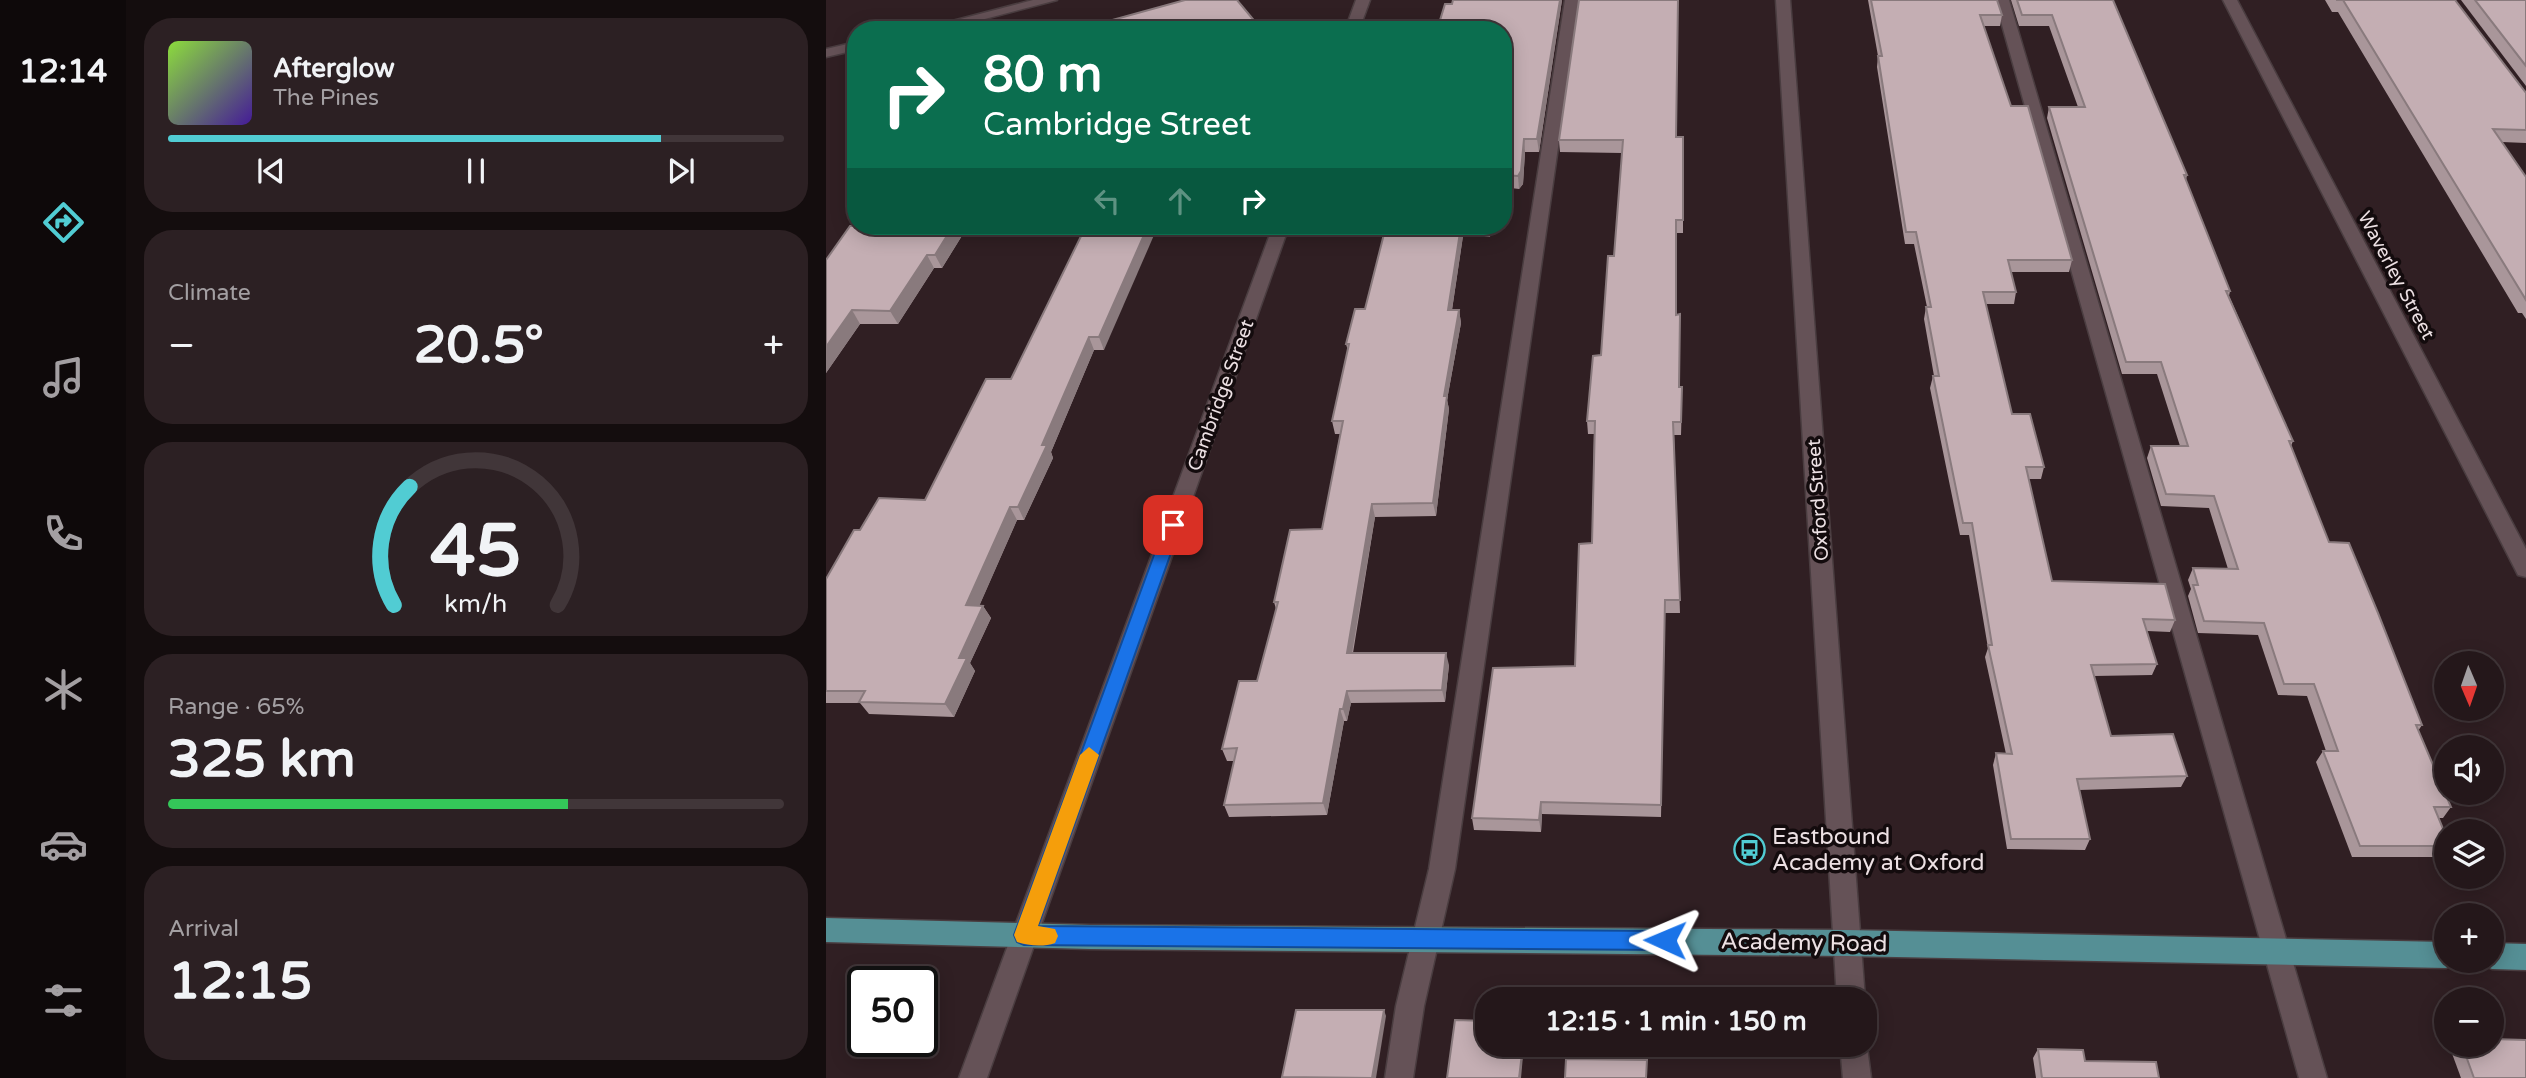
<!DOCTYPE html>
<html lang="en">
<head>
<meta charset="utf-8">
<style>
	:root { --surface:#24171a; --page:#2c2023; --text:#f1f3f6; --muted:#a39fa2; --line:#413639; --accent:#51ccd3 }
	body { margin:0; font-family:"Varela Round",sans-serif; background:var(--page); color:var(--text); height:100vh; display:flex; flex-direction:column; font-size:26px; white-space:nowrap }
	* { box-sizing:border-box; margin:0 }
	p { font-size:23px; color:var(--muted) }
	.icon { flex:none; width:38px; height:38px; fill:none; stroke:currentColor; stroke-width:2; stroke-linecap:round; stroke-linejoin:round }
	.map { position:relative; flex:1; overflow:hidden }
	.sheet { display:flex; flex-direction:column; gap:18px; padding:18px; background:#140d0e; width:700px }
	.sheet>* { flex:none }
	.guide { position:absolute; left:21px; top:21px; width:665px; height:214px; border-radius:28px; box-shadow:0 4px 18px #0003,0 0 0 2px var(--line); background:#0b6e4f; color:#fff; overflow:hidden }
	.needle { width:46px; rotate:178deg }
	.buttons { position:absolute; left:1608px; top:651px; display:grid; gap:14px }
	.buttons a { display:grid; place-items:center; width:70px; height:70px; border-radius:50%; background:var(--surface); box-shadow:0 4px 18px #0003,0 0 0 2px var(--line); font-size:35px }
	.speed { position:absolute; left:21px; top:966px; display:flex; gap:14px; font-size:35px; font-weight:700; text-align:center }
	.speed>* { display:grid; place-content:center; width:91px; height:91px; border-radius:50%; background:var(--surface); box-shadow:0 4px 18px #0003,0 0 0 2px var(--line); line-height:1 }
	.speed .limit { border:4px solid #111; border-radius:10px; background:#fff; color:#111 }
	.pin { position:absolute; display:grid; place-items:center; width:60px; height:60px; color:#fff; margin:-30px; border-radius:14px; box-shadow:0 4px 10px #0006 }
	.me { position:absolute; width:77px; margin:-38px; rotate:271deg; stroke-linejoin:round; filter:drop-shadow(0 0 5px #0008) }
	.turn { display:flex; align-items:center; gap:24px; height:147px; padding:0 21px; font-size:32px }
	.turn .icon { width:91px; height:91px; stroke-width:2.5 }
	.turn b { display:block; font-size:49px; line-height:60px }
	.lanes { display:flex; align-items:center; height:66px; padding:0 21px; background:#0003; justify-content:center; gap:35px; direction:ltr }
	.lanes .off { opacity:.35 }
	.big { font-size:52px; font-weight:700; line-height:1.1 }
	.sheet .widget { flex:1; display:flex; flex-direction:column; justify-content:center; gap:10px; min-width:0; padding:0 24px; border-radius:28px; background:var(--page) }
	.sheet .dial { align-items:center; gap:0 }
	.dial svg { height:182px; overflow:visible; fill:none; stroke:var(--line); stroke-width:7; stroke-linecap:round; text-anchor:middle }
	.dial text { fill:var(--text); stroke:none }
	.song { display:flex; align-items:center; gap:21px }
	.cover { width:84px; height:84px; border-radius:10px; background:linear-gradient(135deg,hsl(90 70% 55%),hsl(260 70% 35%)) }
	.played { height:7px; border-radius:4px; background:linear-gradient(90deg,var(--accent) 80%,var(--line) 80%) }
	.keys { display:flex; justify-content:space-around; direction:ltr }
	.heat { display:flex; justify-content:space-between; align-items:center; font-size:38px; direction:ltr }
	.charge { height:10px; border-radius:5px; background:linear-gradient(90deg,#34c759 65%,var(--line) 0) }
	.trip { position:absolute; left:649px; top:987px; width:402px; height:70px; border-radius:28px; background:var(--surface); box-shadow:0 4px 18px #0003,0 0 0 2px var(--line); font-weight:700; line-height:70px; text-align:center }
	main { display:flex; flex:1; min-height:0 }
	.tab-bar { display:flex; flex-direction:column; width:126px; justify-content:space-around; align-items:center; background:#0e090a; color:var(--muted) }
	.tab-bar .icon { width:49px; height:49px }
	.tab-bar .selected { color:var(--accent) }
	.tab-bar b { font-size:32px; color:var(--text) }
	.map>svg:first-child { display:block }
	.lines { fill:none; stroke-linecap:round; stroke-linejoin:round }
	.minor-casing { stroke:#4a3d40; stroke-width:3 }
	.major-casing { stroke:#4a3d40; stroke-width:3 }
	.minor { fill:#655257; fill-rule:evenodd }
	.major { fill:#558f95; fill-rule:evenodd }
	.wall { fill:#a9969a }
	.shaded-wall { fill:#897a7d }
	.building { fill:#c4aeb3; stroke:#897a7d; stroke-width:2 }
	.route { fill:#1a73e8; stroke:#114b97; stroke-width:2 }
	.slow { fill:#f59e0b }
	.labels { text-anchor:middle; stroke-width:7; stroke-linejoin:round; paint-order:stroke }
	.street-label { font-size:19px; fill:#ece0e3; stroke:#130b0d }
	.near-poi-label { font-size:23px; fill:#ece0e3; stroke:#130b0d; text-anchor:start }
	.near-street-label { font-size:23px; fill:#ece0e3; stroke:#130b0d }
</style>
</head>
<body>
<main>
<nav class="tab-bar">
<b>12:14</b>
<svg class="icon selected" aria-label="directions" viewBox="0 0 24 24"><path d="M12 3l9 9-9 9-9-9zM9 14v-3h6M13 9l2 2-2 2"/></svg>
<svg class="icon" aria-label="music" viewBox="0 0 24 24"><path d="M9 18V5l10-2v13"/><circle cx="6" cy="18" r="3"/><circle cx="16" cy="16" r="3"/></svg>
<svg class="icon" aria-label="phone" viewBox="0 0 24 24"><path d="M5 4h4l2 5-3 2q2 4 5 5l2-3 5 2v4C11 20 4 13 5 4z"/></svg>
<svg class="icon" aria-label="climate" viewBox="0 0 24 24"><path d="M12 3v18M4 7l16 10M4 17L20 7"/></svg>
<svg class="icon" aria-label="car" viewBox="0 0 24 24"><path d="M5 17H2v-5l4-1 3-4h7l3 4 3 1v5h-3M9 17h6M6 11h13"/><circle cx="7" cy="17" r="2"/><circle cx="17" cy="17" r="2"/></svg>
<svg class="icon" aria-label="filters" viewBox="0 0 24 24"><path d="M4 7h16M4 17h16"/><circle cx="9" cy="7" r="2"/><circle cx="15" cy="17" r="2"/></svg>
</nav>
<section class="sheet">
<div class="widget">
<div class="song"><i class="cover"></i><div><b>Afterglow</b><p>The Pines</p></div></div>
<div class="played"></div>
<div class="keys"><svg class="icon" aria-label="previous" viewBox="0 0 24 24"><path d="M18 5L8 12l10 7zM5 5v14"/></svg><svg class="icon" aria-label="pause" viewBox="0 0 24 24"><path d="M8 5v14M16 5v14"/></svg><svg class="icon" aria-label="next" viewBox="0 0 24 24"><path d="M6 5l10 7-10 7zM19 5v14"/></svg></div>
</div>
<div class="widget"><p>Climate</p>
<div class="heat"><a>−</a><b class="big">20.5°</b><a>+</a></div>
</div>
<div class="widget dial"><svg viewBox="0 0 100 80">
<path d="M14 69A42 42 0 1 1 86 69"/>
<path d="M14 69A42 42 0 0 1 21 17" stroke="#51ccd3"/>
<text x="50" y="56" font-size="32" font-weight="700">45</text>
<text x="50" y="72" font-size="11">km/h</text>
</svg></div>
<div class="widget"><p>Range · 65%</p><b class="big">325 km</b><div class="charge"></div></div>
<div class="widget"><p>Arrival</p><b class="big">12:15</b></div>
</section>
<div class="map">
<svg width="1700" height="1078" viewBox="0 0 1700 1078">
	<rect width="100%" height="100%" fill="#301f23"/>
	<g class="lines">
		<defs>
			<g id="minor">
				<polygon points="207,0 231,0 117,30 92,30"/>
				<polygon points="530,0 544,0 533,30 519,30"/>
				<polygon points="739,0 753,0 629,869 598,1006 587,1078 559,1078 570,1006 603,869"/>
				<polygon points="950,0 964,0 1039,999 1011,999"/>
				<polygon points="1169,0 1183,0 1501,1078 1473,1078"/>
				<polygon points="1397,0 1411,0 1700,549 1700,577 1692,575 1689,569"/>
				<polygon points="30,42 30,50 0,57 0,49"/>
				<polygon points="447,226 463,226 161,1078 133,1078"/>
				<polygon points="1040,1039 1045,1078 1017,1078 1014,1045 1040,1045"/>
			</g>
			<g id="major">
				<polygon points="0,918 264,925 1020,930 1620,942 1620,961 1631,961 1620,968 1020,956 264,949 0,942"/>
				<polygon points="1666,943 1700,944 1700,970 1666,969 1657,965 1655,961 1666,961"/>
			</g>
		</defs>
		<use href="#minor" class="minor-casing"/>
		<use href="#major" class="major-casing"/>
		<use href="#minor" class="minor"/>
		<use href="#major" class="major"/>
	</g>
	<g class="wall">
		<polygon points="736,0 713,152 699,152 697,184 693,189 677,187 677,30"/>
		<polygon points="1042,0 1171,0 1176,15 1174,26 1158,26 1185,106 1246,260 1243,272 1185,272 1190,292 1188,304 1159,304 1186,414 1218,467 1215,479 1203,479 1226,581 1349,620 1344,632 1321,631 1331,664 1326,675 1268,676 1285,736 1361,776 1355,787 1253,790 1264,839 1259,850 1181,849 1167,765 1170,753 1180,754 1159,657 1162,648 1143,535 1134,535 1104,388 1107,376 1108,376 1098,319 1100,307 1101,307 1088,244 1079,244 1051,67 1052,56"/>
		<polygon points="1185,0 1287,0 1361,175 1360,180 1404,291 1403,296 1467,441 1465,446 1503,542 1596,725 1592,731 1625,807 1617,818 1612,818 1620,836 1620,851 1616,857 1526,857 1490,762 1497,751 1500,751 1481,696 1452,695 1432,635 1372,633 1362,596 1365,589 1362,580 1367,568 1402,569 1383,508 1335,506 1321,458 1325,446 1354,446 1331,374 1296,374 1221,118 1223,107 1252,107 1223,26 1193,26"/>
		<polygon points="1499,0 1629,0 1700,93 1700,143 1676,142 1700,177 1700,319 1696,313 1692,313 1512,12 1506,12"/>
		<polygon points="1635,0 1700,0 1700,86"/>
		<polygon points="850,137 857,198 857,233 850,233 850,305 853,387 856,400 855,435 848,435 854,613 839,613 835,817 716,814 715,832 648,830 646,818 749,666 766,543 768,434 762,434 761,421 775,355 788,256 796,153 734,152 733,140"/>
		<polygon points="44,226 142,226 116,268 108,268 72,324 34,324 0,373 0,260"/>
		<polygon points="260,226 278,350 268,350 225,452 227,458 198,520 191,520 153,606 157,606 165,618 144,663 149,671 128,717 43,714 34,703 0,703 0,579 34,530 99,500 185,379"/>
		<polygon points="560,226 665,226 664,237 637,236 626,310 633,310 635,323 621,400 623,409 610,516 549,517 527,653 623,665 619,702 525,703 521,721 518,721 501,815 403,817 398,805 408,761 401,761 396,749 431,681 450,609 448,602 496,529 514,434 509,434 506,421 522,351 520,344 539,309"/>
		<polygon points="1627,1045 1666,1045 1700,1078 1635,1078 1624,1048"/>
		<polygon points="1212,1049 1259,1061 1333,1078 1210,1078 1207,1058"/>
	</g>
	<g class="shaded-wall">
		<polygon points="734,0 736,0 713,152 711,139"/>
		<polygon points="431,24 433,30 409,30"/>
		<polygon points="698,139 699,152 697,184 693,189 692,176"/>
		<polygon points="127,226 142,226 116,268 109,255"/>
		<polygon points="322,226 332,226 278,350 273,337"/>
		<polygon points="635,226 637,236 624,323 622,310"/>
		<polygon points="101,255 108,268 72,324 64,311"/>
		<polygon points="26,310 34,324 0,373 0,347"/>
		<polygon points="633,310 635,323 621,400 623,409 610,516 607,503 618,396"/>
		<polygon points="263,337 268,350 225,452 227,458 198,520 192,507 216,445"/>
		<polygon points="546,504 549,517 524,665 521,653"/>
		<polygon points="184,507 191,520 148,618 140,605"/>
		<polygon points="157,606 165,618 144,663 149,671 128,717 119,704 133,658"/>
		<polygon points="620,653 623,665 619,702 616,690"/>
		<polygon points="521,691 525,703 521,721 517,709"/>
		<polygon points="514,709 518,721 501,815 497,803"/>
		<polygon points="715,802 716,814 715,832 713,820"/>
		<polygon points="558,1010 560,1016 550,1078 546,1078"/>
		<polygon points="697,1045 698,1045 695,1078 693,1078"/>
	</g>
	<g class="building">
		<polygon points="359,0 411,0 431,24 409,30 250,30"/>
		<polygon points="627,0 734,0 711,139 698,139 695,171 692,176 677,175 677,30 611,30 619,4 626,4"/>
		<polygon points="753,0 852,0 850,137 857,137 857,220 850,220 850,315 854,314 853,387 856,387 855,422 847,422 854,600 839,600 835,805 715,802 713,820 646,818 667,668 749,666 753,544 766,543 769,421 761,421 767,356 775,355 782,256 788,256 797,140 733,140"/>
		<polygon points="1045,0 1171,0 1176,15 1154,15 1185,106 1202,106 1246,260 1182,260 1190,292 1157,292 1186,414 1204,414 1218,467 1200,467 1226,581 1339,584 1349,620 1317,619 1331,664 1265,665 1285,736 1347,734 1361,776 1251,779 1264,839 1185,839 1170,753 1186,754 1162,645 1166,645 1146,523 1137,523 1107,376 1113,376 1100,307 1105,307 1090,232 1080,232 1052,56 1056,56"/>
		<polygon points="1191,0 1287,0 1361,175 1358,175 1404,291 1400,291 1467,441 1463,441 1503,542 1523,543 1552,613 1596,725 1590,725 1625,807 1608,807 1620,836 1620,846 1534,846 1497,751 1512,751 1488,684 1458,684 1438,623 1378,621 1367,585 1372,585 1367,568 1412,569 1388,496 1340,494 1325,446 1362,446 1335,362 1300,362 1223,107 1259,107 1226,15 1196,15"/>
		<polygon points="1510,0 1629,0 1700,93 1700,130 1667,129 1700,177 1700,300 1517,0"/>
		<polygon points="1649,0 1700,0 1700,66"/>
		<polygon points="24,226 127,226 109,255 101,255 64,311 26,310 0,347 0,260"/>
		<polygon points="260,226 322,226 273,337 263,337 216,445 221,445 192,507 184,507 140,605 157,606 133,658 141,658 119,704 33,702 39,691 0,691 0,579 28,530 34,530 53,498 99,500 160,379 185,379"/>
		<polygon points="560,226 635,226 622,310 633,310 618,396 621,396 607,503 546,504 521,653 620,653 616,690 521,691 517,709 514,709 497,803 398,805 411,748 396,749 413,681 431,681 452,602 448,602 464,530 496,529 517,421 506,421 523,344 520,344 529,309 539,309"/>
		<polygon points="470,1010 558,1010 546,1078 456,1077"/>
		<polygon points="629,1020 662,1021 662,1045 697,1045 693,1078 621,1078"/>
		<polygon points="1666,1039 1700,1040 1700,1078 1648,1078 1636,1045 1666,1045"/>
		<polygon points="1212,1049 1257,1050 1259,1061 1330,1062 1333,1078 1216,1078"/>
		<polygon points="740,1059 821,1060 820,1078 739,1078"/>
	</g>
	<polygon class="route" points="347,519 355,525 212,926 839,931 846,934 849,940 846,947 839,950 198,945 191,942 188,935 339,525"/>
	<path class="slow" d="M263 747 273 755 212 926 229 929 232 936 229 943C218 947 203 946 191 942L188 935 254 755Z"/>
	<defs>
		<symbol id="bus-ring" viewBox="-11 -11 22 22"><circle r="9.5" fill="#130b0d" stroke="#51ccd3" stroke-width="1.5"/><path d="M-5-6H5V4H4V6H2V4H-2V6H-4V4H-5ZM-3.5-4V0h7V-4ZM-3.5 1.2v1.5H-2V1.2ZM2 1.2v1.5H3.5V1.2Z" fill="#51ccd3"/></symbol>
	</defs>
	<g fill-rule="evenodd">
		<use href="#bus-ring" x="906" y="832" width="35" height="35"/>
	</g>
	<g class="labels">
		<g class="street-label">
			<text transform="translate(1571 275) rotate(62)" y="7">Waverley Street</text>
			<text transform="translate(394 395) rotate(-70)" y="7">Cambridge Street</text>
			<text transform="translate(991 500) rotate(-94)" y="7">Oxford Street</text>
		</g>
		<g class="near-poi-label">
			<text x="946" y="844">Eastbound<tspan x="946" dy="26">Academy at Oxford</tspan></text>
		</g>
		<g class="near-street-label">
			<text transform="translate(978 942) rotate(1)" y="8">Academy Road</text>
		</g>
	</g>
</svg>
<div class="buttons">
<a><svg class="needle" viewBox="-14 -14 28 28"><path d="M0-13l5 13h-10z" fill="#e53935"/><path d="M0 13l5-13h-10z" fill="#a39fa2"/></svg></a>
<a><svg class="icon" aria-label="sound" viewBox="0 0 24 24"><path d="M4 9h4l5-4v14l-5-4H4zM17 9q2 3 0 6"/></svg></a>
<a><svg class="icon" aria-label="layers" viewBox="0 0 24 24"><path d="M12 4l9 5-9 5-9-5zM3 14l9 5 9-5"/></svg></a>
<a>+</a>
<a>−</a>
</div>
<div class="speed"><div class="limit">50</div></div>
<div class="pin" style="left:347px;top:525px;background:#d93025"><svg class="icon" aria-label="arrive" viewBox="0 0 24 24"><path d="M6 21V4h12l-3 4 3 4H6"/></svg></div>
<svg class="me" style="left:839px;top:940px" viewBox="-20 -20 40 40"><path d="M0-17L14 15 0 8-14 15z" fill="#1a73e8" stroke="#fff" stroke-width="4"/></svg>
<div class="trip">12:15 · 1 min · 150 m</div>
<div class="guide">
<div class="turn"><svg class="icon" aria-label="right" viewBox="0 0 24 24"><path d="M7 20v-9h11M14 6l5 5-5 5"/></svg><div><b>80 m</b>Cambridge Street</div></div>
<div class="lanes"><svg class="icon off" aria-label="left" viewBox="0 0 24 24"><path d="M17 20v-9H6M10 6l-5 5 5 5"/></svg><svg class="icon off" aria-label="ahead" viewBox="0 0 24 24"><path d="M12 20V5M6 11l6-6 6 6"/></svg><svg class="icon" aria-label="right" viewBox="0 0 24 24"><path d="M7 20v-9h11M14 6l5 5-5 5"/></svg></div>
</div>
</div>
</main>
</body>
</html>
